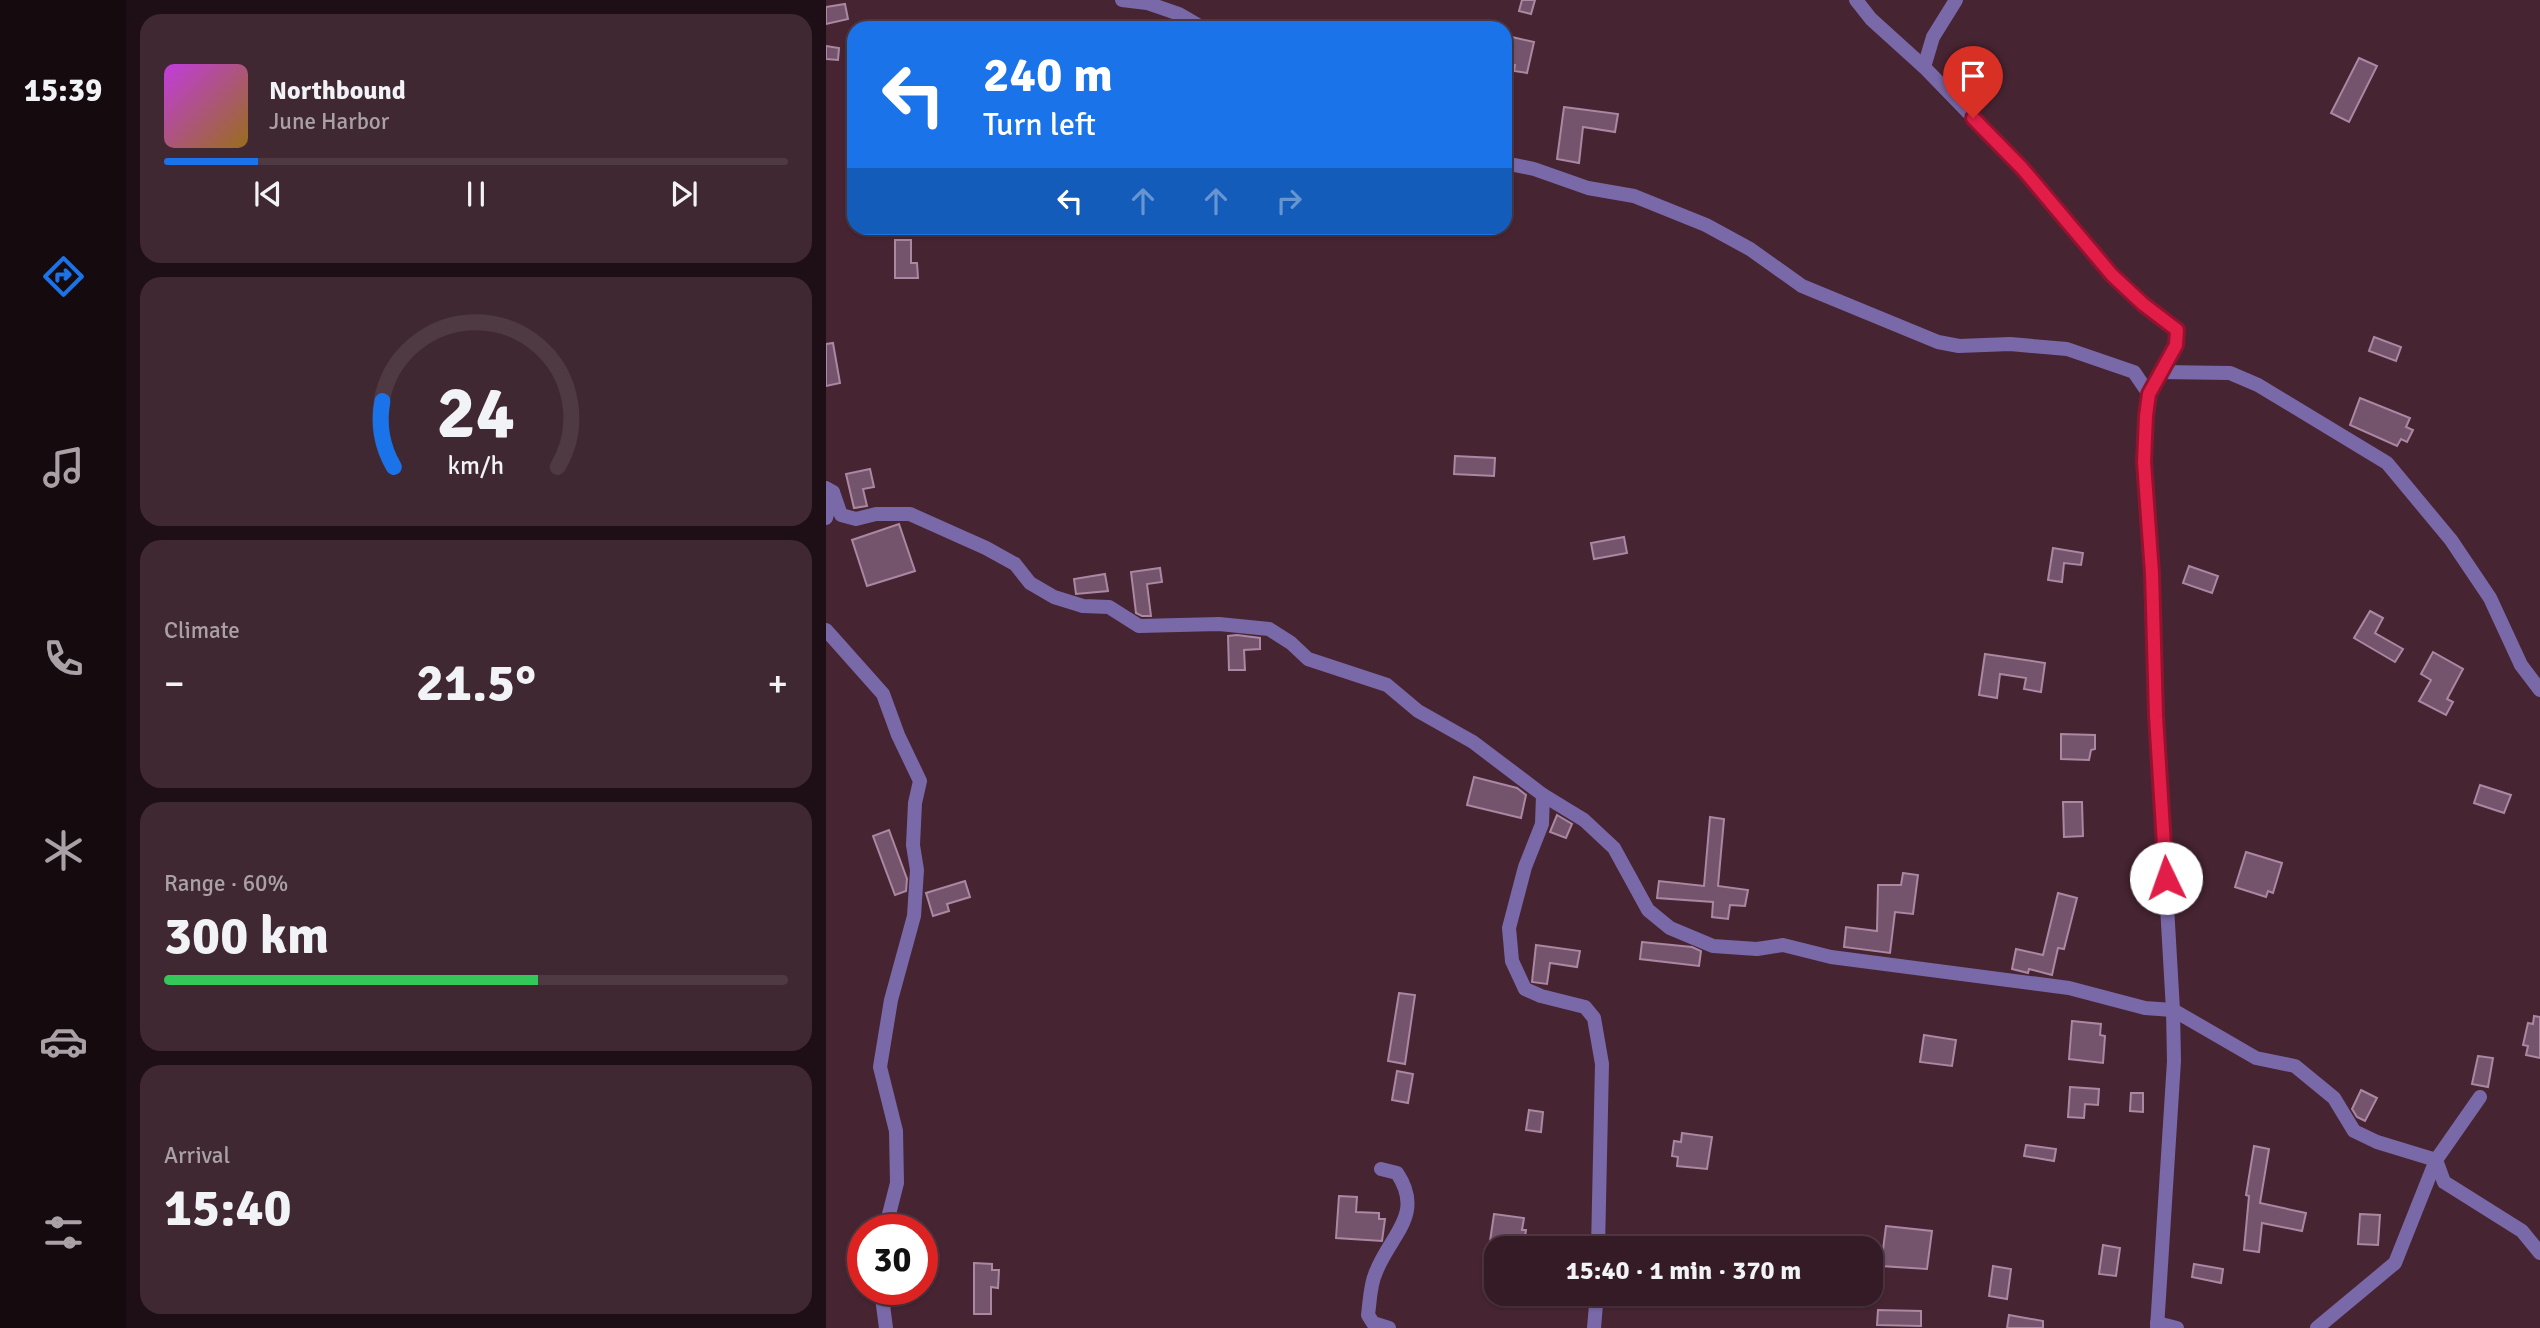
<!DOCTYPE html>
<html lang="en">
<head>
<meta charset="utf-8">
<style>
	:root { --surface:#351b26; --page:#402832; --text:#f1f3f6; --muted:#aaa1a7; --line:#4f3943; --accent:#1a73e8 }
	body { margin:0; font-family:Signika,sans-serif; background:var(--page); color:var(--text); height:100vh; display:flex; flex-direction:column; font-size:26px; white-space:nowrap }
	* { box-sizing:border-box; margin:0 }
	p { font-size:23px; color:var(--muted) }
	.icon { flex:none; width:38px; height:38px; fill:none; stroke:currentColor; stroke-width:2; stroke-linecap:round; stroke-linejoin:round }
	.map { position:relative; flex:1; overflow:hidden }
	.drawer { display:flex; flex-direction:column; gap:14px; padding:14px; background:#1d0f15; width:700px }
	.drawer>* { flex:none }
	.banner { position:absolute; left:21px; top:21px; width:665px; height:214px; border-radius:21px; box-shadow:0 2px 5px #0004,0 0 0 2px var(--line); background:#1a73e8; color:#fff; overflow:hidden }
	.speed { position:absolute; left:21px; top:1214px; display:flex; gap:14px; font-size:35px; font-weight:700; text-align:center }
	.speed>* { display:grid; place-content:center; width:91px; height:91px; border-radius:50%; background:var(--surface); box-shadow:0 2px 5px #0004,0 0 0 2px var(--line); line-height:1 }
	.speed .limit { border:10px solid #d22; background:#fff; color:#111 }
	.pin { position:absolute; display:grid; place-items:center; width:60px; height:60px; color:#fff; margin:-72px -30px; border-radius:50% 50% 50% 0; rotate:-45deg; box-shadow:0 0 7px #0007 }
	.pin .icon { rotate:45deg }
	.me { position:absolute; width:77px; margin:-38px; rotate:357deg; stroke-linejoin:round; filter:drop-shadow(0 0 5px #0008) }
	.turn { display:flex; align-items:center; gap:24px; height:147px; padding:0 21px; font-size:32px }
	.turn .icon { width:91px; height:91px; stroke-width:2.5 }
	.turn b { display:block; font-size:49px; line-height:60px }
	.lanes { display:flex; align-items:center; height:66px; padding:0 21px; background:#0003; justify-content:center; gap:35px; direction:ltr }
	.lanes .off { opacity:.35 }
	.big { font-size:52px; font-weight:700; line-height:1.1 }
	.drawer .tile { flex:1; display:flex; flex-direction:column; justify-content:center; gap:10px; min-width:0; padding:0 24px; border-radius:21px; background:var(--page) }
	.drawer .dial { align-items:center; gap:0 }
	.dial svg { height:182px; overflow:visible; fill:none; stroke:var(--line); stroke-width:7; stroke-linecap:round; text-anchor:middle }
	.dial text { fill:var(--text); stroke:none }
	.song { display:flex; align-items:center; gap:21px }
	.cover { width:84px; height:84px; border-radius:10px; background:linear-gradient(135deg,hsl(290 70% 55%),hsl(40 70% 35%)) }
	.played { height:7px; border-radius:4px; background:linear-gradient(90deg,var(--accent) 15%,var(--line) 15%) }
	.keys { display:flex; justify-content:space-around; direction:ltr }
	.heat { display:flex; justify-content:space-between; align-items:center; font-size:38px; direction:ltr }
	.charge { height:10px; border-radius:5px; background:linear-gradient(90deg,#34c759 60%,var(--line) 0) }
	.trip { position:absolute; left:658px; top:1236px; width:399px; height:70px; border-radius:21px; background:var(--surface); box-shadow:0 2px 5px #0004,0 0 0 2px var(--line); font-weight:700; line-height:70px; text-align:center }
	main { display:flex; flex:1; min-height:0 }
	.tab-bar { display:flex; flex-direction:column; width:126px; justify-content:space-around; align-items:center; background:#150b0f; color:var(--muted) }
	.tab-bar .icon { width:49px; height:49px }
	.tab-bar .current { color:var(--accent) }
	.tab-bar b { font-size:32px; color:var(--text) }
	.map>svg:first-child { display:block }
	.building { fill:#74536c; stroke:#ab87a2; stroke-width:2 }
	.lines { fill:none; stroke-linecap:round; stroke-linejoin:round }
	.street { stroke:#7a69a9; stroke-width:14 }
	.route-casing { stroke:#92132f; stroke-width:18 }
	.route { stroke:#e11d48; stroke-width:12 }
</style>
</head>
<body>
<main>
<nav class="tab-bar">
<b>15:39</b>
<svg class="icon current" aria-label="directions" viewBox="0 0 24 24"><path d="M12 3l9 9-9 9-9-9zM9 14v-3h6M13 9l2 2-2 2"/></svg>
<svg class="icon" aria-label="music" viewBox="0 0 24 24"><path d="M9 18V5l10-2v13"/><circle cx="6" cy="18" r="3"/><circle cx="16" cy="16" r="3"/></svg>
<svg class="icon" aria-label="phone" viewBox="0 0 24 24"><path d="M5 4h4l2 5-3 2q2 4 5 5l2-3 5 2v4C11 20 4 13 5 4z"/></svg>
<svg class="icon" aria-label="climate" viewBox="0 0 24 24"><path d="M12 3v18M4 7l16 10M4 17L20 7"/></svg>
<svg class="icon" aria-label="car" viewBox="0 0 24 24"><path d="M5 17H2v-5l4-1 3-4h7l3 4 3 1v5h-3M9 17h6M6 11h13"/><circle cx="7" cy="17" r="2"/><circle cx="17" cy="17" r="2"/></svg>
<svg class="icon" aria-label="filters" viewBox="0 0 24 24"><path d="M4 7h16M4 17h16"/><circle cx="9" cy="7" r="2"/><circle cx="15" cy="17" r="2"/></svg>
</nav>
<section class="drawer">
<div class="tile">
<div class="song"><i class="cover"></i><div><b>Northbound</b><p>June Harbor</p></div></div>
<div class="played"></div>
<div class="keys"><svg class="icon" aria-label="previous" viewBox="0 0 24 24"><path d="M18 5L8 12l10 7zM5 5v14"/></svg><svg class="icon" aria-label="pause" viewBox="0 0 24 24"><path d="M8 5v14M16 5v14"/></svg><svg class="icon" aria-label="next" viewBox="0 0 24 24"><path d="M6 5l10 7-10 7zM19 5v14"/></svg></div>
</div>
<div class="tile dial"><svg viewBox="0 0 100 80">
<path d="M14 69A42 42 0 1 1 86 69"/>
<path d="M14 69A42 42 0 0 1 9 40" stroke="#1a73e8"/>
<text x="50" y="56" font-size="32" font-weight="700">24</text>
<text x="50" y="72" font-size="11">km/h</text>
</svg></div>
<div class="tile"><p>Climate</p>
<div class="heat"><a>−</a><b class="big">21.5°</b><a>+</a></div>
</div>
<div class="tile"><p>Range · 60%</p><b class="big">300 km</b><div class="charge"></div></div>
<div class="tile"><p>Arrival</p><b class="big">15:40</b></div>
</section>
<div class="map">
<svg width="1714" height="1328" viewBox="0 0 1714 1328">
	<rect width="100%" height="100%" fill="#472432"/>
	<g class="building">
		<polygon points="696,0 709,0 705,14 693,11"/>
		<polygon points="19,4 22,19 0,24 0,7"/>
		<polygon points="686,37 708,42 701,73 688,71 689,65 680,63"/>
		<polygon points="0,46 13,48 12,60 0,59"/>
		<polygon points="1533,58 1551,66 1523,122 1505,113"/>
		<polygon points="738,107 792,114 789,132 757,127 753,163 731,159"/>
		<polygon points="69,240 85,240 85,263 91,263 92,278 69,278"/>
		<polygon points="1548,337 1575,347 1570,361 1543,351"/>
		<polygon points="7,343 14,383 0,386 0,344"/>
		<polygon points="1534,398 1584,418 1580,427 1587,430 1581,442 1575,439 1571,446 1524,425"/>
		<polygon points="629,456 669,458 668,476 628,474"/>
		<polygon points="44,469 48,487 37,489 41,506 28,508 20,474"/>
		<polygon points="73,524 89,571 41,586 26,540"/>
		<polygon points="798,537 801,553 768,559 765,543"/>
		<polygon points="1227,548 1257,553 1255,565 1238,563 1236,582 1222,580"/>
		<polygon points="1363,566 1392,576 1386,593 1357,583"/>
		<polygon points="334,568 336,582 321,584 325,616 316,616 310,613 305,572"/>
		<polygon points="279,574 282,591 250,594 248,579"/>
		<polygon points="1544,611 1557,618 1549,633 1577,649 1569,662 1528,638"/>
		<polygon points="411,635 434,638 434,649 418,650 419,670 403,670 402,636"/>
		<polygon points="1607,652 1637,669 1621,699 1627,702 1620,715 1593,701 1605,680 1595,674"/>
		<polygon points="1159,654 1219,663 1215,692 1198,689 1200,678 1174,674 1171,698 1153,695"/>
		<polygon points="1235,734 1269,735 1269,749 1265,750 1263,760 1235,759"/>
		<polygon points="648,777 691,788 700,795 695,818 641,805"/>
		<polygon points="1654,785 1685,795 1678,813 1648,803"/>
		<polygon points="1237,802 1256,802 1257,836 1238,837"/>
		<polygon points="731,815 746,824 740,838 724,832"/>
		<polygon points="884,817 898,819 892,886 922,890 919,906 904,905 902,919 886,917 887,902 831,898 833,881 878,886"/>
		<polygon points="63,830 81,879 80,891 69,895 47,836"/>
		<polygon points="1420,852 1456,863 1447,893 1442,891 1440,897 1409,887"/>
		<polygon points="1077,873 1092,875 1087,914 1069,912 1064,953 1018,947 1020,927 1051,931 1052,885 1075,885"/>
		<polygon points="139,881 144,897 121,904 123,911 107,916 100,893"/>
		<polygon points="1232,893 1251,898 1238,949 1232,948 1226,975 1203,969 1202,973 1186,969 1190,949 1217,955"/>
		<polygon points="816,942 866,947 875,951 873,966 814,959"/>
		<polygon points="710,945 754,951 751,967 724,963 721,984 706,982"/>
		<polygon points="573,993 589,995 579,1064 562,1061"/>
		<polygon points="1708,1016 1714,1017 1714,1058 1700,1055 1702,1046 1697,1045 1702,1023 1707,1024"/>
		<polygon points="1246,1021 1275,1024 1274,1035 1279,1036 1277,1063 1243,1059"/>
		<polygon points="1098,1035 1130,1040 1126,1066 1094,1062"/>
		<polygon points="1652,1056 1667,1058 1662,1087 1646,1084"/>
		<polygon points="571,1071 587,1074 582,1103 566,1100"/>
		<polygon points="1244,1087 1273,1089 1272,1105 1259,1104 1258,1118 1242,1117"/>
		<polygon points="1535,1090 1551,1098 1539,1121 1531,1117 1526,1109"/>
		<polygon points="1305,1093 1317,1093 1317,1112 1304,1111"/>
		<polygon points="703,1110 717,1112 715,1132 700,1130"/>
		<polygon points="856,1133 886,1137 881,1169 851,1166 852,1157 846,1156 848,1141 855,1142"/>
		<polygon points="1200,1145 1230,1149 1228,1161 1198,1156"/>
		<polygon points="1428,1146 1443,1149 1434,1203 1480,1213 1476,1231 1436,1223 1433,1252 1418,1250 1423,1196 1420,1195"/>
		<polygon points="513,1196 531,1197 530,1212 553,1213 553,1219 559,1219 556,1241 510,1238"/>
		<polygon points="668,1214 698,1218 696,1230 700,1230 698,1243 695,1243 695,1248 663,1248"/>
		<polygon points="1534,1214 1554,1215 1552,1245 1532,1244"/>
		<polygon points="1060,1226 1106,1231 1101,1269 1055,1266"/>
		<polygon points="1277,1245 1294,1248 1290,1276 1273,1274"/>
		<polygon points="148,1263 166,1264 166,1270 173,1270 172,1288 165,1287 165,1314 148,1314"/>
		<polygon points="1368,1264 1397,1269 1395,1283 1366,1277"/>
		<polygon points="1167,1266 1185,1269 1181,1299 1163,1296"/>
		<polygon points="1052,1310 1095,1311 1095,1326 1051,1325"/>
		<polygon points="1183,1315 1217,1321 1217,1328 1181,1328"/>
	</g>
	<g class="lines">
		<g class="street">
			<polyline points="296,0 321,3 353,14 377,28"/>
			<polyline points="1030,0 1045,19 1098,67 1196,168 1286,275 1317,304 1351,330 1350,345 1323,394 1320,416 1318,462 1326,573 1330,716 1347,1010 1348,1061 1331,1328"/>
			<polyline points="1098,67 1107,37 1130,0"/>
			<polyline points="679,163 708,169 762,188 808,196 880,225 924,249 976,286 1112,342 1133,346 1184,344 1241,349 1308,372 1323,394"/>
			<polyline points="1334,372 1404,373 1432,385 1561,463 1625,540 1664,598 1695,665 1714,690"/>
			<polyline points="0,488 7,492 15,515 30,519 50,514 84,514 160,548 189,564 204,583 228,597 257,606 283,607 313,626 393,624 443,629 465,643 482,659 561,685 592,711 647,742 717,795 758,820 788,848 822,910 844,928 887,946 931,949 957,945 1005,957 1243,988 1319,1008 1347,1010 1430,1058 1469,1066 1508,1098 1528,1131 1551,1142 1610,1160 1618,1182 1696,1231 1714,1253"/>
			<polyline points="0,518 7,492"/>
			<polyline points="0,630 57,694 72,735 94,781 89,803 87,845 91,870 88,916 65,1000 54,1067 70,1131 71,1183 59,1230"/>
			<polyline points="717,795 716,824 699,867 683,928 686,961 699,989 715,996 759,1007 768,1018 776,1064 772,1248"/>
			<path d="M555 1169 571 1173C599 1215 564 1235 550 1272 544 1284 544 1301 542 1315L547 1323 563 1328"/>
			<polyline points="55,1290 60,1328"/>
			<polyline points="1331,1323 1351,1328"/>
			<polyline points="768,1328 771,1293"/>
			<polyline points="1491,1328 1569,1263 1610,1160 1654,1097"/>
		</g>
	</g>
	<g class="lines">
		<defs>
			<polyline id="route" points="1147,118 1196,168 1286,275 1317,304 1351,330 1350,345 1323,394 1320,416 1318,462 1326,573 1330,716 1340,878"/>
		</defs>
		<use href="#route" class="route-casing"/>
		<use href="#route" class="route"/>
	</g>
</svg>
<div class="speed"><div class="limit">30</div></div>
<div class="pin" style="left:1147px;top:118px;background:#d93025"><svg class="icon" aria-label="arrive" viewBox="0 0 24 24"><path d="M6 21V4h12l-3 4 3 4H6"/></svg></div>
<svg class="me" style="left:1340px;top:878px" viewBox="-20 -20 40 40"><circle r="19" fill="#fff"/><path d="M0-13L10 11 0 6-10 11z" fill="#e11d48"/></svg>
<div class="trip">15:40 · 1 min · 370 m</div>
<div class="banner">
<div class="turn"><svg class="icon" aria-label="left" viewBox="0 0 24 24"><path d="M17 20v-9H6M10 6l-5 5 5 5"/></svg><div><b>240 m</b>Turn left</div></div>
<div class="lanes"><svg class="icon" aria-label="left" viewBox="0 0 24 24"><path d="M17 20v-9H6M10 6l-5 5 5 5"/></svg><svg class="icon off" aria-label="ahead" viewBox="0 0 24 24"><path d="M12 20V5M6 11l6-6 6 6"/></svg><svg class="icon off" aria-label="ahead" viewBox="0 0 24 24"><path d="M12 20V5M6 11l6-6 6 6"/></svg><svg class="icon off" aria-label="right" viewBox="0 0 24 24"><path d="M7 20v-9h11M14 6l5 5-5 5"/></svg></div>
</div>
</div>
</main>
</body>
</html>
